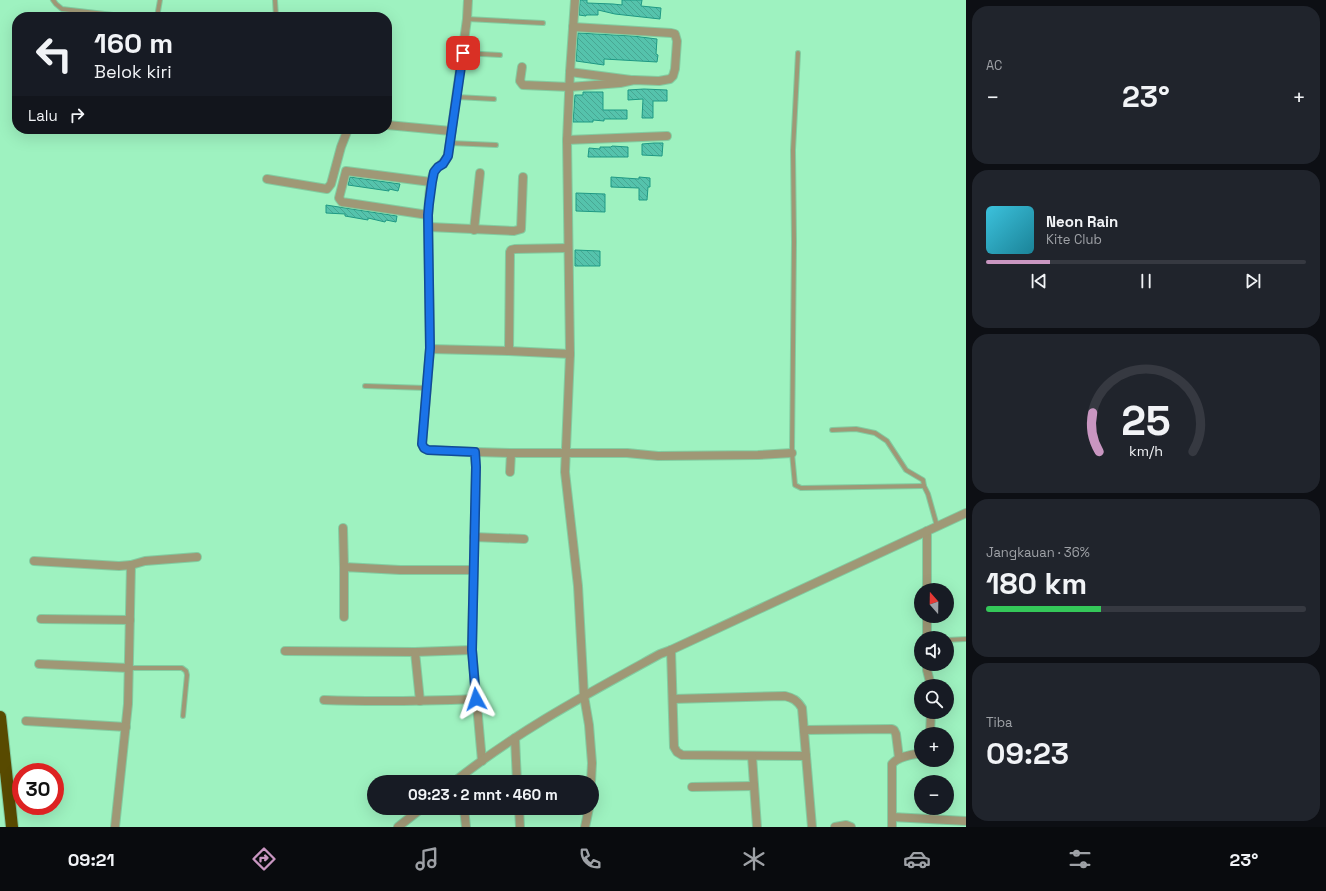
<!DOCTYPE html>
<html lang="id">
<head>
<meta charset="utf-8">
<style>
	:root { --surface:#171b24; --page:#20242c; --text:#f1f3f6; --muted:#9ea1a6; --line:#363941; --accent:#c996c1 }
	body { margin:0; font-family:"Space Grotesk",sans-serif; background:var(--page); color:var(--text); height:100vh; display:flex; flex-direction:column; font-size:15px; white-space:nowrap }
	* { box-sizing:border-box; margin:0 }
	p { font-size:13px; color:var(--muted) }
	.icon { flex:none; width:22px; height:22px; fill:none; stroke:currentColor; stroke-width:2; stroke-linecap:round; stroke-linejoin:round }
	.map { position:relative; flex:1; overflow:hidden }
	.panel { display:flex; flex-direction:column; gap:6px; padding:6px; background:#0d0f14; width:360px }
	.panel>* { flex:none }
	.guide { position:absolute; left:12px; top:12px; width:380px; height:122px; border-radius:16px; box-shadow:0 4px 16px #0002; background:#171b24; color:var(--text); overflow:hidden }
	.needle { width:26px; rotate:340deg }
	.buttons { position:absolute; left:914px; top:583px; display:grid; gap:8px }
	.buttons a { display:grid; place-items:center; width:40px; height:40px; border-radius:50%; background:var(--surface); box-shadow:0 4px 16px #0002; font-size:20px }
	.speed { position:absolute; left:12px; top:763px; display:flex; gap:8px; font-size:20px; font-weight:700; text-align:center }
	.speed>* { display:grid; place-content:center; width:52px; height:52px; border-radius:50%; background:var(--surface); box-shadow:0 4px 16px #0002; line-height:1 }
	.speed .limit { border:6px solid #d22; background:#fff; color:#111 }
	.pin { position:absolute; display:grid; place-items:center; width:34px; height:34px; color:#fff; margin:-17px; border-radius:8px; box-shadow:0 2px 6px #0006 }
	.me { position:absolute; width:44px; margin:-22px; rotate:355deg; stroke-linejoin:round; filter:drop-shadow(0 0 3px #0008) }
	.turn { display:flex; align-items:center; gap:14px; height:84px; padding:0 16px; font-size:18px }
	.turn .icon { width:52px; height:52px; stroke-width:2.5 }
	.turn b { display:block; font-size:28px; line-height:34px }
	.then { display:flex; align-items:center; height:38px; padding:0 16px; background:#0003; gap:8px; font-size:15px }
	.big { font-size:30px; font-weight:600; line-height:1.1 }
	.panel .widget { flex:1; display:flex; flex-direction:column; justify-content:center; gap:6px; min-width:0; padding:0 14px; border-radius:16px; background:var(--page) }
	.panel .dial { align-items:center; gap:0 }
	.dial svg { height:104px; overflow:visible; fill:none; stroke:var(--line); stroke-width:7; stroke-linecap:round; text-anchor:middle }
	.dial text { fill:var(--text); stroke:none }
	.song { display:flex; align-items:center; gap:12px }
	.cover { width:48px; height:48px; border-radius:6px; background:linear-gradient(135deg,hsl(190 70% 55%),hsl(190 70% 35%)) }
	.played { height:4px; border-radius:2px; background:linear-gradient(90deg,var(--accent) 20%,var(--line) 20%) }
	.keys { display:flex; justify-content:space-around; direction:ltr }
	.heat { display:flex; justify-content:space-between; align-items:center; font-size:22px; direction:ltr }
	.charge { height:6px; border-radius:3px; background:linear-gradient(90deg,#34c759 36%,var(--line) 0) }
	.trip { position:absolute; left:367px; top:775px; width:232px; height:40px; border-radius:20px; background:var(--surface); box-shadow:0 4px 16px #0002; font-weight:600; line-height:40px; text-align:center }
	.tabs { display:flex; height:64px; justify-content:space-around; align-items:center; background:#090b0e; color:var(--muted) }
	.tabs .icon { width:28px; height:28px }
	.tabs .on { color:var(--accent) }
	.tabs b { font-size:18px; color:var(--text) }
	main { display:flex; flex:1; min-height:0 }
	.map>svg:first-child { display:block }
	.building { fill:url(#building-back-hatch); stroke:#1f9984 }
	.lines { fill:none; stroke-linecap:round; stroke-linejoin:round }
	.service-casing { stroke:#82cda1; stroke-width:6 }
	.minor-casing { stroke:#82cda1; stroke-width:10 }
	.motorway-casing { stroke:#82cda1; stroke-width:14 }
	.service { stroke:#9f9876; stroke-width:4 }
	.minor { stroke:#9f9876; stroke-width:8 }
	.motorway { stroke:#584a00; stroke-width:12 }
	.route-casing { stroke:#114b97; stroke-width:10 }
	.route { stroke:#1a73e8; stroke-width:7 }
</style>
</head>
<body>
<main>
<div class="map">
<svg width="966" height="827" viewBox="0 0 966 827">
	<defs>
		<pattern id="building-back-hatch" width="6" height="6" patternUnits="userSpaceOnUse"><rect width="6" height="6" fill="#55c3ac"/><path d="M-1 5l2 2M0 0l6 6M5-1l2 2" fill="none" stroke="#48a793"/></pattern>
	</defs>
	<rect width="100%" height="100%" fill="#9ef2c0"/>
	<g class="building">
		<polygon points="580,0 587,0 587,3 613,4 622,5 622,0 642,0 641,6 661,8 660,19 615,14 598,10 598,15 586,15 586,16 579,15"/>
		<polygon points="578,33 633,36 657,39 656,54 658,55 657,62 604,59 604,65 576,61"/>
		<polygon points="644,89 667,90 667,101 653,101 653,118 642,118 643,99 628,100 628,90"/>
		<polygon points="583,92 603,92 603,110 627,110 627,119 604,119 604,121 593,120 593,122 573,122 575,95 583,95"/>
		<polygon points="654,143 663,143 662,156 642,155 642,144"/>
		<polygon points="612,146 628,147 628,157 588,157 589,148 600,149 600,147 611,147"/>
		<polygon points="350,177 400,184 398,191 389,189 389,191 348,185"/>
		<polygon points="611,177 639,179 639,177 650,178 650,187 648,187 647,200 639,200 639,188 611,187"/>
		<polygon points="576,193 605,194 605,212 576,211"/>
		<polygon points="326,205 397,216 396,222 386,220 385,222 368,218 368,220 345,216 345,214 326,213"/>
		<polygon points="575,250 600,251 600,266 575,266"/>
	</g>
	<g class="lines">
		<defs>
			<g id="service">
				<polyline points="53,0 56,4 62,9 130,17"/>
				<polyline points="275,0 276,17"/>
				<polyline points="157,17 160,0"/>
				<polyline points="467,19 543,23"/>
				<polyline points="463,53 500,55"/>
				<polyline points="798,53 793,150 794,242 792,453 795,485 801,488 924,486"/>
				<polyline points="457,97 494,99"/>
				<polyline points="450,143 496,145"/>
				<polyline points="365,386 426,388"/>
				<polyline points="832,430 856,429 875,433 887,441 906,470 923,480 924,486 928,494 937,526"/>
				<polyline points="947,640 966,639"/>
				<polyline points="129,668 182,668 186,671 187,675 183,716"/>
			</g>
			<g id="minor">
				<polyline points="575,0 570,72 567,140 570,354 565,472 578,586 584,696 589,725 592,763 591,782"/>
				<polyline points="522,67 520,81 523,85 570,87 620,83 634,80 659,81 670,79 673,76 675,69 677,41 675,34 671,33 573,27"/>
				<polyline points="570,72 631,80"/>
				<polyline points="387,125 451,131"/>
				<polyline points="567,140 667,136"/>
				<polyline points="267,179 327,189 331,184 341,147 348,129"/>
				<polyline points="431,182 346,171 339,198 342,202 428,215 430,349 422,444 424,448 428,450 475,452 476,467 472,650 482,761"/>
				<path d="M428 215C429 203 429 180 435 170 439 165 444 164 448 156L467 19 468 0"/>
				<polyline points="429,227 514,231 521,229 523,177"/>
				<polyline points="474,230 480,173"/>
				<polyline points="430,349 509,351 510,252 511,250 515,249 568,248"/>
				<polyline points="509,351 570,354"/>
				<polyline points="475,452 511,453"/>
				<polyline points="510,472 511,453 627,453 658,456 758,455 792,453"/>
				<polyline points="343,528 344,567"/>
				<polyline points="474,537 524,539"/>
				<polyline points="34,561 119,566 131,565 128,704 115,827"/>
				<polyline points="131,565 145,561 197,557"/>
				<polyline points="927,590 927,531"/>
				<polyline points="344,617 344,567 400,570 473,570"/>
				<polyline points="41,619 130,620"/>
				<polyline points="927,638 927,616"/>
				<polyline points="671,650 674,747 677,752 682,755 806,756"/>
				<polyline points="285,651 415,652 472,650"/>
				<polyline points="415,652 420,701"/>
				<polyline points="39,664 129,668"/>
				<polyline points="927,664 927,670 931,686"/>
				<path d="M673 699 785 696C793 698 797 700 802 708L812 827"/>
				<path d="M324 700C375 702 425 701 476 699"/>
				<polyline points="26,721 126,727"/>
				<polyline points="804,730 892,729 894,730 896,734 899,758"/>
				<polyline points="930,734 931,712"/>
				<polyline points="515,738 517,782"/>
				<polyline points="752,756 757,827"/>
				<path d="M454 782C517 731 589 693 660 654L671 650 966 513"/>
				<polyline points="692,787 754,786"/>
				<polyline points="464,808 466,827"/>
				<polyline points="519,808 520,827"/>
				<polyline points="892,817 966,821"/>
				<polyline points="398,827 422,808"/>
				<polyline points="585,827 589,808"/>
				<polyline points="835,827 846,825 851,827"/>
				<path d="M892 827V764C898 756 912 755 921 753"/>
			</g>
			<polyline id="motorway" points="0,717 12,827"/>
		</defs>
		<use href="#service" class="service-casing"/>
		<use href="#minor" class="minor-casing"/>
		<use href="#motorway" class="motorway-casing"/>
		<use href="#service" class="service"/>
		<use href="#minor" class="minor"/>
		<use href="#motorway" class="motorway"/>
	</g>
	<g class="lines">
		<defs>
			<polyline id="route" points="463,53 448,156 443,164 438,167 434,172 432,182 429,204 428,215 430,348 422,444 424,448 428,450 475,452 476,467 472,650 476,699"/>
		</defs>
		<use href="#route" class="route-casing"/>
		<use href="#route" class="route"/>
	</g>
</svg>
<div class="buttons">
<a><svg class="needle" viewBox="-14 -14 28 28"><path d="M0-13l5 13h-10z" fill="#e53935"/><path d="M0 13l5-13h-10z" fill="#9ea1a6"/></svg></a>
<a><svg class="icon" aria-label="sound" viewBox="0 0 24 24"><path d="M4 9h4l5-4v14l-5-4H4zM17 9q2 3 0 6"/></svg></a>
<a><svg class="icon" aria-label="search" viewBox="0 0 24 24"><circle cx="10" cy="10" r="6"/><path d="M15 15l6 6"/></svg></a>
<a>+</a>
<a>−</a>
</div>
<div class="speed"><div class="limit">30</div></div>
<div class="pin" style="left:463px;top:53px;background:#d93025"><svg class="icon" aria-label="arrive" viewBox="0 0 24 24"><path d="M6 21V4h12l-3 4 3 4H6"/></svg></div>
<svg class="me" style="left:476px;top:699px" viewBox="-20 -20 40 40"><path d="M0-17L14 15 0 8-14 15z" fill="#1a73e8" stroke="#fff" stroke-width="4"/></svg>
<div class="trip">09:23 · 2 mnt · 460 m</div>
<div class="guide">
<div class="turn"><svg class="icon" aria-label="left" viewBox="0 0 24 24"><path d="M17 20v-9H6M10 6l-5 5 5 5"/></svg><div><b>160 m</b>Belok kiri</div></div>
<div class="then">Lalu<svg class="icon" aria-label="right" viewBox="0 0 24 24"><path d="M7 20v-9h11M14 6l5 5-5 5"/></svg></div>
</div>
</div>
<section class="panel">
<div class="widget"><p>AC</p>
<div class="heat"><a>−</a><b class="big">23°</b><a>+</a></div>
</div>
<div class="widget">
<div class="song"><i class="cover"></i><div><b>Neon Rain</b><p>Kite Club</p></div></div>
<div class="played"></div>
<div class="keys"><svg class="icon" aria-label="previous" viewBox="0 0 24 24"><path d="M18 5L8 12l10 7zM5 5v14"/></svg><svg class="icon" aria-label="pause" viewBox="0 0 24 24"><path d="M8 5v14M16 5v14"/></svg><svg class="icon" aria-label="next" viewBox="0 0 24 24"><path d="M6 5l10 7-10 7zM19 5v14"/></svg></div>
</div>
<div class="widget dial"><svg viewBox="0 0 100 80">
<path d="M14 69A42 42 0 1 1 86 69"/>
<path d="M14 69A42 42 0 0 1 9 39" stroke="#c996c1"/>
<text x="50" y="56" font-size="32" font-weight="700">25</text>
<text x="50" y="72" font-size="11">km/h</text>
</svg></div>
<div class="widget"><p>Jangkauan · 36%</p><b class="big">180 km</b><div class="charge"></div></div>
<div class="widget"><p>Tiba</p><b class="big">09:23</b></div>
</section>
</main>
<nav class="tabs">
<b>09:21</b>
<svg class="icon on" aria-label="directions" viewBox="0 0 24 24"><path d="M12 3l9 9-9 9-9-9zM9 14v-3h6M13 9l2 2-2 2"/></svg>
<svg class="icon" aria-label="music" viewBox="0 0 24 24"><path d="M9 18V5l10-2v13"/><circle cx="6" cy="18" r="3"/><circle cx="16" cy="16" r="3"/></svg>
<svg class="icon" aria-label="phone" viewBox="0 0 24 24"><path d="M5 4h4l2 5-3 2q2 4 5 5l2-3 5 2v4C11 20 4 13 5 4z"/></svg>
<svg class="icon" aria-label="climate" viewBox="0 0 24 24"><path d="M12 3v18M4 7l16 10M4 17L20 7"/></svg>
<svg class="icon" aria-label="car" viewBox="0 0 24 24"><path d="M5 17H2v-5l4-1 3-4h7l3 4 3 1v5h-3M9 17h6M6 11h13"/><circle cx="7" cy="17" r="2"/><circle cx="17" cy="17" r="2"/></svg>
<svg class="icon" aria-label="filters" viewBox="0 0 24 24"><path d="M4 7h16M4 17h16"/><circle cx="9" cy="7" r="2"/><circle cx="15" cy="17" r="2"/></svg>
<b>23°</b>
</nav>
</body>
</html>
